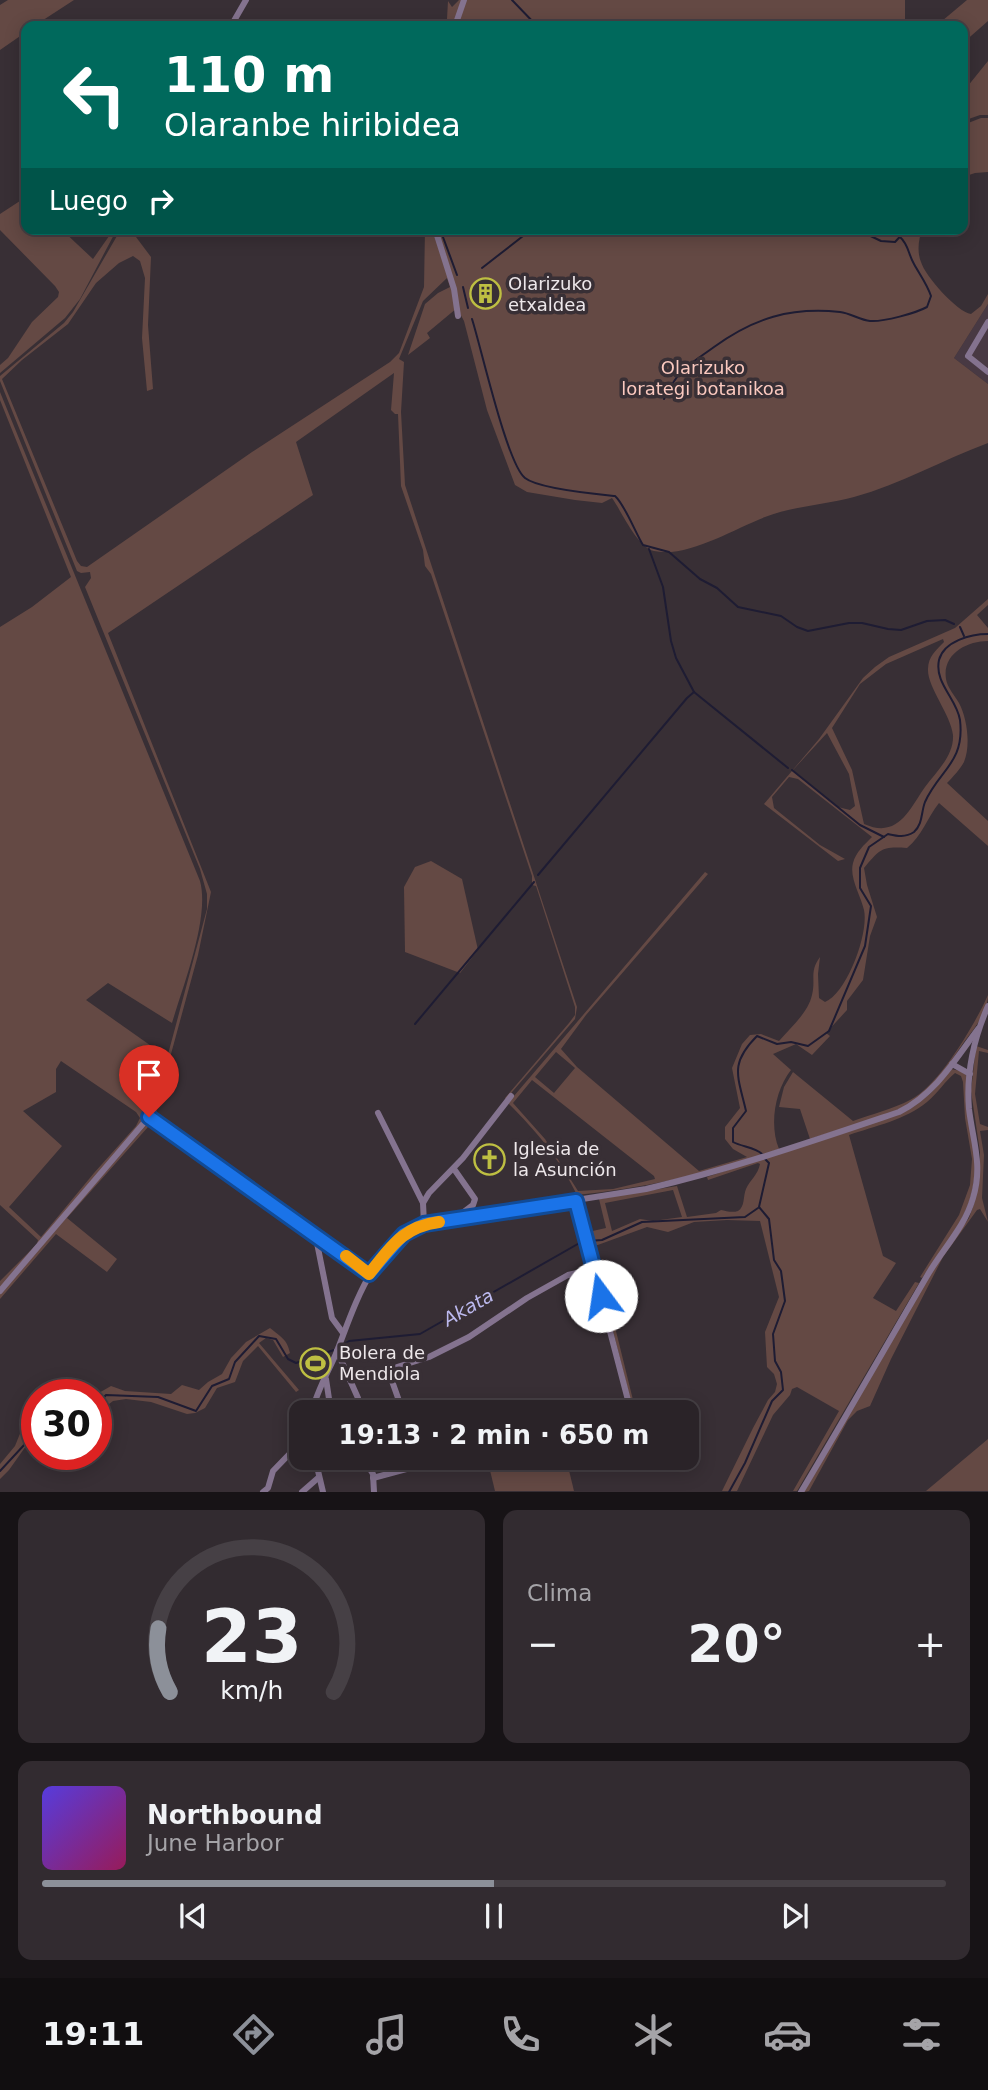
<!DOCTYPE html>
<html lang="es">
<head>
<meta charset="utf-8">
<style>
	:root { --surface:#2a2328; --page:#322b30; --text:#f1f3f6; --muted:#a5a4a8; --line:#464045; --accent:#8c9099 }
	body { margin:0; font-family:"DejaVu Sans",sans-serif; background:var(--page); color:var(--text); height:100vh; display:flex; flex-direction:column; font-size:26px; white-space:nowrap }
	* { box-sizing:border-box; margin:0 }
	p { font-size:23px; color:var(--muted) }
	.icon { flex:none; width:38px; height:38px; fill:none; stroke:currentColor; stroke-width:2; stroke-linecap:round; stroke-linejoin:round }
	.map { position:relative; height:1492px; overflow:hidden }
	.details { display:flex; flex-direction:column; gap:18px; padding:18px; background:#171316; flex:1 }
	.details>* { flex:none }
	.hud { position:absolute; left:21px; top:21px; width:947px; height:214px; border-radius:14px; box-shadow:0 4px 18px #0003,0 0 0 2px var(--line); background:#00695c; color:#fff; overflow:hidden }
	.speed { position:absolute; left:21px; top:1379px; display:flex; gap:14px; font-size:35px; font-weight:700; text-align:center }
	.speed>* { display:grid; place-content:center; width:91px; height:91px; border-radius:50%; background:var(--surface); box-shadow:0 4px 18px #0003,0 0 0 2px var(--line); line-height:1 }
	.speed .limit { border:10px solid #d22; background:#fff; color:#111 }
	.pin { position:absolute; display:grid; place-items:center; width:60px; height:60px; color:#fff; margin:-72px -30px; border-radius:50% 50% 50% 0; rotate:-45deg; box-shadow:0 0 7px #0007 }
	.pin .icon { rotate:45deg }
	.me { position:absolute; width:77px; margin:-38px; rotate:346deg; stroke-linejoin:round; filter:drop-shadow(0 0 5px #0008) }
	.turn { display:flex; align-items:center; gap:24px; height:147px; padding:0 28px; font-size:32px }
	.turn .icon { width:91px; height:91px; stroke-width:2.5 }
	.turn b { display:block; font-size:49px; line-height:60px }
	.then { display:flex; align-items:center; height:66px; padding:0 28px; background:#0003; gap:14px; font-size:26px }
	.big { font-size:52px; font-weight:700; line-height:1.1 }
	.details .tile { flex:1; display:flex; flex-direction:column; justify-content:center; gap:10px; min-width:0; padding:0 24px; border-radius:14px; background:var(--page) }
	.details .dial { align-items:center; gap:0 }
	.dial svg { height:182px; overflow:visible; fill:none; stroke:var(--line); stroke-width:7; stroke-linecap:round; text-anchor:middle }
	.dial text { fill:var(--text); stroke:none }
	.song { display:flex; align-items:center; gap:21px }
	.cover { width:84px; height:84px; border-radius:10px; background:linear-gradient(135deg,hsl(250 70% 55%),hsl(330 70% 35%)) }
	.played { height:7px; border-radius:4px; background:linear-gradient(90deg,var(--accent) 50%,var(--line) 50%) }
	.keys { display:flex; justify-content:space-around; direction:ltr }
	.heat { display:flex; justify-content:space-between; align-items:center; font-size:38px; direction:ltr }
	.details .tiles { flex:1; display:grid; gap:18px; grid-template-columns:1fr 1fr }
	.tile:last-child { grid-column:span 2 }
	.trip { position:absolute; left:289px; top:1400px; width:410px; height:70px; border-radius:14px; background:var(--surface); box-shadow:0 4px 18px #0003,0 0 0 2px var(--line); font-weight:700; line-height:70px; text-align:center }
	.tab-bar { display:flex; height:112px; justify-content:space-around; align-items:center; background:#110e10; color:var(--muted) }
	.tab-bar .icon { width:49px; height:49px }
	.tab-bar .selected { color:var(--accent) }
	.tab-bar b { font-size:32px; color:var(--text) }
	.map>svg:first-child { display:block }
	.built { fill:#483943 }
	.green { fill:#644944; fill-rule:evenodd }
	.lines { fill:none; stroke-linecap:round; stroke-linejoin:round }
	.stream { stroke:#1e1c33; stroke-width:2 }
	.minor { stroke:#84738f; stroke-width:6 }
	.route-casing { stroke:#114b97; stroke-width:18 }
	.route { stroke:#1a73e8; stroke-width:12 }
	.slow { stroke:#f59e0b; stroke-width:12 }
	.labels { text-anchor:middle; stroke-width:7; stroke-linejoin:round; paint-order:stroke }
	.poi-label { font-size:18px; fill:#ede7ea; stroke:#382f35; text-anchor:start }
	.park-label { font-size:18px; fill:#fbc9bf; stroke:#382f35 }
	.water-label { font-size:19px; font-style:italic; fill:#bcb9ee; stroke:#382f35 }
</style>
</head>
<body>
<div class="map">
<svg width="988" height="1492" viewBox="0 0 988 1492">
	<rect width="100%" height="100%" fill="#382f35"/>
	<polygon class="built" points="988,304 988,384 954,358"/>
	<g class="green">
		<polygon points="8,0 74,0 34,26 26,26 26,32 0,50 0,5"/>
		<polygon points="459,0 905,0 905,26 451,26 452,21 447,19 448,1 452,7"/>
		<polygon points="967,0 988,0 988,21 963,43 962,26 936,26"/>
		<polygon points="988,61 988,115 980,115 963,121 963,92"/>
		<polygon points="981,118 988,118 988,172 975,173 963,177 963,125"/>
		<polygon points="26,197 26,229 61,229 93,259 114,229 117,229 80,299 65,318 0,373 0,365 8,358 32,322 58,297 59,292 55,286 0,230 0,214"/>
		<path d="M121 229H135L136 237 151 257 148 325 153 389 147 391 142 338 145 278 140 261 133 256 119 263 96 283 68 324 22 360 2 379 77 561 81 566 87 567 252 452 390 362 399 353 424 287 425 229H923C918 238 917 253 921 262 925 276 957 312 971 314L981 306 988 294V304L954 358 988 384V443C942 460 901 484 854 497 825 505 793 506 765 517 733 529 688 558 654 551 637 547 622 512 612 498L602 503 575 500 527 492 515 485 487 410 464 321 457 308 427 333 430 338 408 355 425 304 438 293 450 287 447 278 423 301 399 359 404 362 401 412 405 485 577 1007 575 1019 506 1099 505 1098 569 1023 575 1015V1007L536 886 532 885V876L431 574 425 566 423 550 401 486 398 414H395L391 410 394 373 296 442 313 495 108 633 211 892 198 955 156 1109 158 1116 289 1213 155 1116 156 1099 207 909V894L200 869 85 587 91 578 90 572 81 573 77 571 0 381V376L64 323 73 312Z"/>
		<path d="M0 392 200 881C210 917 183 986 172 1023L108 983 86 1000 164 1055 150 1109 148 1115 0 1288V1281L37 1244 38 1240 0 1205V627L32 607 71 577 0 400ZM61 1061 136 1112 140 1118 136 1126 94 1173 41 1237 9 1207 62 1146 23 1111 56 1092V1069Z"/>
		<path d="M988 599V605L977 615 988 628V641C967 641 942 654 946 679 947 687 955 696 959 703 967 718 971 745 964 762 960 769 953 777 947 783L988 821V846L939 803C927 818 922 836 907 848 882 846 880 849 864 868L867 885 877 917 870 936 863 980 847 1001V1010L826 1033 830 1036 812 1055 796 1044 773 1054 791 1070C775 1090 769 1125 779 1149 714 1173 646 1188 577 1195 558 1157 538 1133 508 1103L705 872 708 874 586 1015 561 1049 577 1067 699 1171 747 1157 733 1149 725 1139V1127L740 1108 732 1068 742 1044 750 1035 761 1034 779 1041C791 1027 808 1013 812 995 816 979 809 972 820 957L818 974 819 998 825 1002C847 993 869 933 864 910 861 896 849 878 853 863 856 852 864 845 872 837L798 779 789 777 772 797 774 808 820 845 845 859 838 861 764 804 819 739 863 678 875 667 889 657 955 628ZM943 639 944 642C936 650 928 657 928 669 927 687 951 715 953 735 954 756 936 772 925 787 909 810 898 839 864 824L852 770 832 728 860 684 886 664ZM827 733 849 774 855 806 850 810 838 807 793 770ZM556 1052 575 1068 554 1093 535 1077ZM532 1080 654 1176 655 1179 613 1189 578 1191 545 1139 513 1103Z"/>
		<polygon points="431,861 462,879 478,950 460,973 405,952 404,887 415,867"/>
		<path d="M988 995C988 1012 974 1029 964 1042 953 1058 942 1075 928 1089 899 1118 848 1126 810 1139L800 1109 779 1107 784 1087 793 1072 853 1121C872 1114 893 1109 910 1100 939 1086 975 1024 988 995Z"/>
		<polygon points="976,1046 988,1050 988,1053 979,1051 975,1094 980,1124 988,1127 988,1130 980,1131 984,1155 982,1198 988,1222 980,1209 977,1210 943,1257 891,1359 870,1406 857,1411 848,1420 809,1491 804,1492 937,1263 969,1218 974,1204 980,1173 980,1152 971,1091"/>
		<path d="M951 1069 961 1071 967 1076C971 1119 984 1169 966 1210 955 1234 937 1256 922 1278L920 1277 959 1215 970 1185 972 1159 965 1118 963 1082 961 1076 955 1073C945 1081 938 1093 927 1102 905 1120 875 1126 849 1135L883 1256 896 1263 873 1298 896 1311 915 1282 919 1283 797 1491H793L839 1411 797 1387 792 1389 790 1395 773 1415 737 1491H722L753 1428 768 1400 775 1392 777 1384 774 1374 767 1367 765 1332 779 1297 760 1221 727 1220 694 1222 668 1232 647 1227 595 1246 635 1408 636 1412 630 1411 632 1406 588 1232 606 1228 599 1199 677 1186 687 1217 716 1213 721 1210C726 1211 732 1213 738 1211 745 1207 743 1196 746 1189 750 1180 758 1175 760 1164L758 1163 708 1180 707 1177 908 1110 930 1094ZM673 1190 682 1217 653 1221 640 1219 612 1231 605 1203Z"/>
		<polygon points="151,1122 254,1195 154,1127 148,1127 67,1218 117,1259 107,1272 56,1234 0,1299 0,1294 148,1123"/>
		<path d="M270 1328C281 1337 287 1339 290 1353L283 1357 273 1340 266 1338 259 1343 299 1390 296 1392 258 1346 243 1361 235 1382 217 1388 205 1408 195 1413 187 1414 151 1402 126 1399 113 1401 96 1414V1399L99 1397 97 1394 111 1386 125 1391 171 1394 182 1385 199 1390 208 1382 222 1374 231 1358 246 1342Z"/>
		<polygon points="37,1412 37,1428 29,1434 27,1444 37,1453 26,1446 9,1470 0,1479 0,1464 15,1446 27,1416"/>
		<polygon points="988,1439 988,1491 926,1491"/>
		<polygon points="487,1458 566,1458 574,1491 495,1491"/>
	</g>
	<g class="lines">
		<g class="stream">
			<polyline points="512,0 537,26"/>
			<polyline points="440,229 457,275"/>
			<polyline points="856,229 881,241 895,242 907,229"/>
			<polyline points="482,268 532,229"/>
			<polyline points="463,287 468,308"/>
			<path d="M472 319C481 347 507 464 525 478 539 489 595 494 615 496 625 505 635 532 643 545L669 552 700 579 717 588 738 607 781 616 797 627 808 631 849 623H862L888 629 901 630 927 621 945 620 954 624"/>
			<path d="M664 399C679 368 688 366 714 347 754 318 790 307 840 312 850 313 860 320 870 321 884 322 916 313 927 307L931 296C927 284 920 275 914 264 908 254 909 245 900 237"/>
			<polyline points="649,549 663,587 671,641 676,658 694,692 788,768"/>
			<polyline points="960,627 964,636"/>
			<polyline points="792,770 860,825 884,837"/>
			<polyline points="538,875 687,698 694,692"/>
			<polyline points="415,1024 534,882"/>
			<path d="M762 1154C755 1147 742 1147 733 1142V1128L746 1111C738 1076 729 1064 757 1036L777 1044 791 1042 808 1046 829 1031 865 946 871 906 860 888V868L869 847 888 834C897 836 905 838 914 832 923 824 921 812 925 802 939 770 965 763 960 720 957 699 934 683 939 660 944 641 971 634 988 634"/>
			<polyline points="588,1241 602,1240 642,1222 745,1217 758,1208"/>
			<polyline points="342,1345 349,1341 420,1334 583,1241"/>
			<polyline points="96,1406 106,1395 158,1397 196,1411 212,1386 229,1379 235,1362 259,1336 276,1339 288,1359 296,1363 334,1350"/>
			<polyline points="0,1471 37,1431"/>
			<polyline points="729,1492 745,1463 772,1401 783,1390 781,1372 775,1361 773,1334 785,1301 781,1271 774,1260 769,1219 759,1207 769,1163 765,1159"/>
		</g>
		<g class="minor">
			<polyline points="231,26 246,0"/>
			<polyline points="455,26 464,0"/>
			<polyline points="435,229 454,289 458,316"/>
			<polyline points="988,322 968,356 988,372"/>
			<polyline points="952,1064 970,1074"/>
			<polyline points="378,1113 423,1203"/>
			<polyline points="454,1169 475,1199 473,1205 456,1218"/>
			<polyline points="576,1201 629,1404 624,1410 614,1412"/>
			<polyline points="424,1224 423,1203 429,1193 463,1158 511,1096"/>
			<polyline points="315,1233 332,1318 343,1333"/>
			<polyline points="0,1291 149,1117 369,1274"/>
			<polyline points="337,1351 358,1398 358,1412"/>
			<polyline points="326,1379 331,1412"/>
			<path d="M312 1412C316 1393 327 1374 335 1356 354 1309 371 1245 424 1224L646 1189C732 1169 816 1140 899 1112 935 1094 955 1060 978 1029"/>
			<polyline points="403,1412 392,1381 393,1373 397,1367 429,1357 469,1337 527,1298 568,1275 594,1269"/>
			<polyline points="315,1458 323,1492"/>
			<polyline points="329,1458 353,1458"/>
			<polyline points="363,1458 373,1474 374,1492"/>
			<polyline points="373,1478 447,1458"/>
			<polyline points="263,1492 268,1488 273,1471 301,1442"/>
			<polyline points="302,1492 318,1478"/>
			<path d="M801 1492C844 1420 885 1348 927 1276 942 1250 965 1227 973 1198 983 1165 973 1142 969 1109 966 1074 974 1038 988 1006"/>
		</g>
	</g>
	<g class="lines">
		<defs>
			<polyline id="route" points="149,1117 369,1274 404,1234 424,1224 576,1201 601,1296"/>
		</defs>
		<use href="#route" class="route-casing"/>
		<use href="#route" class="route"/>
		<path class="slow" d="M346 1256 369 1274C391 1247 402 1227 439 1222"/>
	</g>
	<defs>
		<symbol id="building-ring" viewBox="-11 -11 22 22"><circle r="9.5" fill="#382f35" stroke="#bebf42" stroke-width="1.5"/><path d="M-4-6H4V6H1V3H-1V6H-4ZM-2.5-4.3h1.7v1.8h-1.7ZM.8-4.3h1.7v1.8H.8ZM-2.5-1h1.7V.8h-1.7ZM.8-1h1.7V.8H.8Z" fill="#bebf42"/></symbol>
		<symbol id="church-ring" viewBox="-11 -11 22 22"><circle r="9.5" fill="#382f35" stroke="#bebf42" stroke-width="1.5"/><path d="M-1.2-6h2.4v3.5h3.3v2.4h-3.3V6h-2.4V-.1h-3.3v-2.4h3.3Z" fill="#bebf42"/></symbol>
		<symbol id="stadium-ring" viewBox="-11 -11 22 22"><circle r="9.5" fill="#382f35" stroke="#bebf42" stroke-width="1.5"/><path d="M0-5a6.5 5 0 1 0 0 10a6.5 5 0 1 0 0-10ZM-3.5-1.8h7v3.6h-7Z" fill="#bebf42"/></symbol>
	</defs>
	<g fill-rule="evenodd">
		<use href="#building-ring" x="468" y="276" width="35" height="35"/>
		<use href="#church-ring" x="472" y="1142" width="35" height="35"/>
		<use href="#stadium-ring" x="298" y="1346" width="35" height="35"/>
	</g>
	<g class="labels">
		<g class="poi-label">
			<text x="508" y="290">Olarizuko<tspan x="508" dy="21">etxaldea</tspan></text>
			<text x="513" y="1155">Iglesia de<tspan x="513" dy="21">la Asunción</tspan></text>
			<text x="339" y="1359">Bolera de<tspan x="339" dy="21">Mendiola</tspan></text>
		</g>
		<g class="park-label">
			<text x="703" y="374">Olarizuko<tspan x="703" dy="21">lorategi botanikoa</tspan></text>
		</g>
		<g class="water-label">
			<text transform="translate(468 1307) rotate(-30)" y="7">Akata</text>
		</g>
	</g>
</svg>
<div class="speed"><div class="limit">30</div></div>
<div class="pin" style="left:149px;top:1117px;background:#d93025"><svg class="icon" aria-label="arrive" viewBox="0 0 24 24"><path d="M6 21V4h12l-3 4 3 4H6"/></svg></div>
<svg class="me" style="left:601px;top:1296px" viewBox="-20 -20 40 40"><circle r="19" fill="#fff"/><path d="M0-13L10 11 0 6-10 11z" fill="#1a73e8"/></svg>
<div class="trip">19:13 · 2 min · 650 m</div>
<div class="hud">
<div class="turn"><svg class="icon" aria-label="left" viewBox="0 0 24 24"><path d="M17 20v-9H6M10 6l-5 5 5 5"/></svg><div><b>110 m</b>Olaranbe hiribidea</div></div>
<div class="then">Luego<svg class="icon" aria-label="right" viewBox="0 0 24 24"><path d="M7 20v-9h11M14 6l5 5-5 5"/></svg></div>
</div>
</div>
<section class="details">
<div class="tiles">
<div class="tile dial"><svg viewBox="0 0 100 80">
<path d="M14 69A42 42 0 1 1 86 69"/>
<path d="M14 69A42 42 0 0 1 9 41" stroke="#8c9099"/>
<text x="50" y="56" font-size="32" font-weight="700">23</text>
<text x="50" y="72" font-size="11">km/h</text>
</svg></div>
<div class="tile"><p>Clima</p>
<div class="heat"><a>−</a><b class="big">20°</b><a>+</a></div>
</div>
<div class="tile">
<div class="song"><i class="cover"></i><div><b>Northbound</b><p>June Harbor</p></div></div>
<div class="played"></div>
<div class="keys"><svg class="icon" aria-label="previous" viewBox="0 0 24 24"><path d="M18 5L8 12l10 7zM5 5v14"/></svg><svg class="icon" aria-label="pause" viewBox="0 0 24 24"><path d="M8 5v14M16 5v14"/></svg><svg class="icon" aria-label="next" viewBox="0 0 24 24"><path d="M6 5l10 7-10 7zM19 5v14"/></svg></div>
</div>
</div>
</section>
<nav class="tab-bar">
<b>19:11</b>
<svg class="icon selected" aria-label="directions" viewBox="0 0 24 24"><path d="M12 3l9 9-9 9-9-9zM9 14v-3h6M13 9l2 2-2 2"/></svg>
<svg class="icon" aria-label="music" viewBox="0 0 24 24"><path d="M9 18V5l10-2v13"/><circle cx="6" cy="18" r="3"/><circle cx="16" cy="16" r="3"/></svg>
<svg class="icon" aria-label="phone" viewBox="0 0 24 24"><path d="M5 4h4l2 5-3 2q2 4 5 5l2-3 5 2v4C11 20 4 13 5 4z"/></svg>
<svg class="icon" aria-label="climate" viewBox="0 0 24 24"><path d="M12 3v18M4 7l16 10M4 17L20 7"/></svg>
<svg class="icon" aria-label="car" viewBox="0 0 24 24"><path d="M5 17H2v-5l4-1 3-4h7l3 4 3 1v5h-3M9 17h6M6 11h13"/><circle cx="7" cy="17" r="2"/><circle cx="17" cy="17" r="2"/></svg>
<svg class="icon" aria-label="filters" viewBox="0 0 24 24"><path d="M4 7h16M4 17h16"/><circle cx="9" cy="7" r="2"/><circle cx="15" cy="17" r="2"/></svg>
</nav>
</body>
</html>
